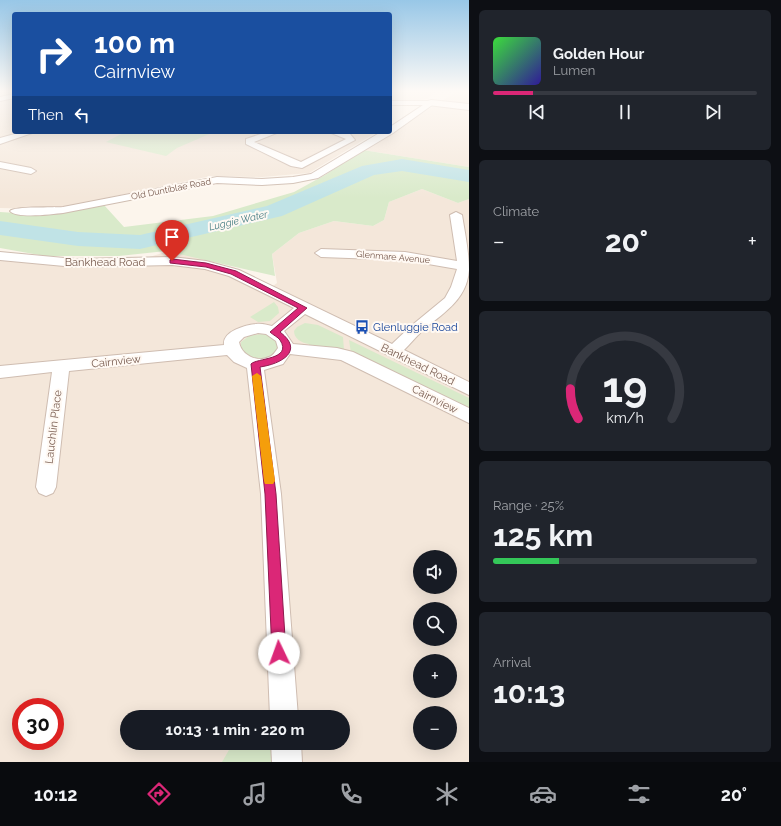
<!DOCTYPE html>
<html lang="en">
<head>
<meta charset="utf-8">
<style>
	:root { --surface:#171b24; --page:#20242c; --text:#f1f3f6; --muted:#9ea1a6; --line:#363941; --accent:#db2777 }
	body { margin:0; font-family:Raleway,sans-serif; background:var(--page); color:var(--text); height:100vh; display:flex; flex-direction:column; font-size:15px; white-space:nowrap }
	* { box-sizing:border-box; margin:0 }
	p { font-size:13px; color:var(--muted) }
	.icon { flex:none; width:22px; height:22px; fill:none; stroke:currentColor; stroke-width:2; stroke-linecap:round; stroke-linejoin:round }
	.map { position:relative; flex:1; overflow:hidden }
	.details { display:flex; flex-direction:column; gap:10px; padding:10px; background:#0d0f14; width:312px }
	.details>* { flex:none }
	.hud { position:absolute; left:12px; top:12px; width:380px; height:122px; border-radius:4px; box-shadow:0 4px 16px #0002; background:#1a4fa0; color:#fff; overflow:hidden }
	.tools { position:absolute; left:413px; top:550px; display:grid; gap:8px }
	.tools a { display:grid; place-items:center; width:44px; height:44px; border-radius:50%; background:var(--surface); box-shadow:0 4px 16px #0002; font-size:20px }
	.speed { position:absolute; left:12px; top:698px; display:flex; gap:8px; font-size:20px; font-weight:700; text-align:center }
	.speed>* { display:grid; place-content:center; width:52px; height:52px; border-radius:50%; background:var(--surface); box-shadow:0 4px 16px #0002; line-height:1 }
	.speed .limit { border:6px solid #d22; background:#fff; color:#111 }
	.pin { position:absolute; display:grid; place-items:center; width:34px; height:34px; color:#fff; margin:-41px -17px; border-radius:50% 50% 50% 0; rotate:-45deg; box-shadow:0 0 4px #0007 }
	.pin .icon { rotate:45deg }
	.me { position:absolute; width:44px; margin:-22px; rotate:357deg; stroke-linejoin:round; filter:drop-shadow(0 0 3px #0008) }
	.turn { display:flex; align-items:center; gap:14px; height:84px; padding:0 16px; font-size:18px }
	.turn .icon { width:52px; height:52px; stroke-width:2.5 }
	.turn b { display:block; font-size:28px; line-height:34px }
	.then { display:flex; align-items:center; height:38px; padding:0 16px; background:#0003; gap:8px; font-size:15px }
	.big { font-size:30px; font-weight:700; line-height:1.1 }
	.details .tile { flex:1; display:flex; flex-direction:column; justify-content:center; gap:6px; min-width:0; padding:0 14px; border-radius:6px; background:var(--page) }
	.details .dial { align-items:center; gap:0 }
	.dial svg { height:104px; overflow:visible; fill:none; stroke:var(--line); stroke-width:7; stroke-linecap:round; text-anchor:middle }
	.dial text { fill:var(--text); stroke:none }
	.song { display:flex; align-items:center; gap:12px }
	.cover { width:48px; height:48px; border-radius:6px; background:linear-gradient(135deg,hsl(120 70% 55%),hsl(250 70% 35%)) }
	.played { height:4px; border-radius:2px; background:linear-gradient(90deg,var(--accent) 15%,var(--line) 15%) }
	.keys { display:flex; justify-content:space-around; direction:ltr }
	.heat { display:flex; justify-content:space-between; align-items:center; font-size:22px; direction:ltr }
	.charge { height:6px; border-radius:3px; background:linear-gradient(90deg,#34c759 25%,var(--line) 0) }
	.trip { position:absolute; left:120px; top:710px; width:230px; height:40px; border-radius:20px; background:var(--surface); box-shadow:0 4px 16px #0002; font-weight:700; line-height:40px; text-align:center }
	.tab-bar { display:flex; height:64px; justify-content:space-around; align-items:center; background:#090b0e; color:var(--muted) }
	.tab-bar .icon { width:28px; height:28px }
	.tab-bar .active { color:var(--accent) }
	.tab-bar b { font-size:18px; color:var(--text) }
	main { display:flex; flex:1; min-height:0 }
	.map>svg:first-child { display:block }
	.residential { fill:#f4e7da; fill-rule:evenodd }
	.green { fill:#d9eaca }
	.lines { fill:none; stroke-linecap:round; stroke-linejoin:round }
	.river { fill:#c0e3e6; fill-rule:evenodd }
	.minor-casing { stroke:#cfbdb1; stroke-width:2 }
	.tertiary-casing { stroke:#cfbdb1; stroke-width:2 }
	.minor { fill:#fff; fill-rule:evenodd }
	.tertiary { fill:#fff; fill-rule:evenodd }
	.route { fill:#db2777; stroke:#8e194d }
	.slow { fill:#f59e0b }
	.labels { text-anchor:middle; stroke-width:4; stroke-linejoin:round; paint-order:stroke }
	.far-street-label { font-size:9px; fill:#785b4f; stroke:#fff9f3 }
	.far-water-label { font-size:10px; font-style:italic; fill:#457c83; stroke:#fff9f3 }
	.street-label { font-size:11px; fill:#785b4f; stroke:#fff9f3 }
	.transit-label { font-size:11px; fill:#164399; stroke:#fff9f3; text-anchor:start }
</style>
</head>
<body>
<main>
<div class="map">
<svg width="469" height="762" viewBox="0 0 469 762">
	<rect width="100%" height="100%" fill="#fcf5ec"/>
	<g class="residential">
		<polygon points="0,91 14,91 14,132 377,132 309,173 262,177 211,176 54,209 0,208"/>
		<polygon points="390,91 436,91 428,99 404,102 390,101"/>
		<polygon points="458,91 469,91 469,167 363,150"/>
		<path d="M422 189 458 203 469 199V762H0V256L133 262 231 232 247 247 207 265 267 290 277 283 272 254 299 233 334 221 373 226 384 220 389 202ZM420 557H450V587H420ZM420 609H450V639H420ZM420 661H450V691H420ZM21 707H55V741H21ZM420 713H450V743H420ZM127 717H343V743H127Z"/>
	</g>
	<g class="green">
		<polygon points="125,132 214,132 177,148 166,156 106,142"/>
		<polygon points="363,150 469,167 469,199 458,203 422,189 389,202 384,220 373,226 334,221 299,233 272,254 275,276 166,251 119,256 45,256 0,248 0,212 31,214 104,205 124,227 213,216 294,192 325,175"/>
		<polygon points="274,302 278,307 279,313 270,321 258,322 250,317"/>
		<path d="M305 323 318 325 343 337 344 350 309 346V344C302 343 294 339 294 331L297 327Z"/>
		<path d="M261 334 267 335 276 341 278 349C266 363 254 362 241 350V342L249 336Z"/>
		<polygon points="349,340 469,398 469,412 351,353"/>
		<polygon points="233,743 273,743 273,762 222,762"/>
	</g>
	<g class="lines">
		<polygon class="river" points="402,159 469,170 469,182 402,171 374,175 282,216 140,249 78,246 0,235 0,221 78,232 140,235 267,206 362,166"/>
		<defs>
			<g id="minor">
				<polygon points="14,94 14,98 0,101 0,97"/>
				<path d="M390 101H431L435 103 393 133 318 178 293 183 262 185 217 183 63 213C53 214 17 219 10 211 14 206 54 208 63 207L217 177 262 179 293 177 311 174 381 132H390V127L423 105H390Z"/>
				<polygon points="22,132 35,132 0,144 0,138"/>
				<polygon points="267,132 279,132 254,142 301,162 346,139 329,132 350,134 355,140 302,168 291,166 246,144 246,139"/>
				<polygon points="0,162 31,168 36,171 31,174 0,168"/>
				<path d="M456 212 462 215C465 233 469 252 469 270 467 301 441 314 421 332 415 338 410 344 404 350L469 382V395L305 314 284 331 293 344 337 348 353 352 469 408V423L341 360 290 354 283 364 264 370 281 494 298 717H270L261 494 247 368 234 362 227 355 69 371 56 487 53 493 46 496 39 493 36 487 52 372 0 378V366L224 345C222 331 246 325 256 324 261 323 267 325 272 326L294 308 229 276 205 269 172 265 75 267 0 260V252L75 259 172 257 206 261 239 270 392 344 411 326 445 298 451 287 457 269 405 260 321 257 315 253 321 249 405 252 457 261 450 215ZM258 333 266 334 276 341 278 348C275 352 273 356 269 357 257 363 241 355 239 342L244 337Z"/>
				<polygon points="271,743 301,743 302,762 272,762"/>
			</g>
			<polygon id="tertiary" points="431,100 469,104 469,110 428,105 428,101"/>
		</defs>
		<use href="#minor" class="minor-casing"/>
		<use href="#tertiary" class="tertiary-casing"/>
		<use href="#minor" class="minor"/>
		<use href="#tertiary" class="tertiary"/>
	</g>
	<linearGradient id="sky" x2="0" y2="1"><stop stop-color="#98c7e7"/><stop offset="0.46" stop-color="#fefaf6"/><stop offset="1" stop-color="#fefaf6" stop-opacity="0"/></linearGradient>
	<rect width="469" height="198" fill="url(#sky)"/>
	<path class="route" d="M172 259 206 263 236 271 307 308 280 332C305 351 281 364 260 367L276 494 286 653 284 658 279 660 274 658 272 653 265 494 251 364C256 358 293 360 280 340 278 337 273 335 270 332L298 308 231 274 206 267 170 263V260Z"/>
	<polygon class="slow" points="257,373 261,376 275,481 273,484 265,484 264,481 252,376"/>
	<defs>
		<symbol id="bus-bare" viewBox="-9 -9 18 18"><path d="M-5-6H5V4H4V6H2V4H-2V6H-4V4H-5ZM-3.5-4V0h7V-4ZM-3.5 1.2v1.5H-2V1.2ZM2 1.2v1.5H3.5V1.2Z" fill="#1a4fb4" stroke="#fff9f3" stroke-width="2.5" paint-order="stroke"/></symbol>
	</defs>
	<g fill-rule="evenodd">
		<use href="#bus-bare" x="352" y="317" width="20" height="20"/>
	</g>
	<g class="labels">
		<g class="far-street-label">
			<text transform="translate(171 189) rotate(-11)" y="3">Old Duntiblae Road</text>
			<text transform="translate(393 257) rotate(5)" y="3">Glenmare Avenue</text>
		</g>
		<g class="far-water-label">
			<text transform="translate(238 220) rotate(-13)" y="4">Luggie Water</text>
		</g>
		<g class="street-label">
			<text x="105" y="266">Bankhead Road</text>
			<text transform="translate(116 361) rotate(-6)" y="4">Cairnview</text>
			<text transform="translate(418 364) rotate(26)" y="4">Bankhead Road</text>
			<text transform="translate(435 399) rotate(27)" y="4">Cairnview</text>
			<text transform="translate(53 427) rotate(-83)" y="4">Lauchlin Place</text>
		</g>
		<g class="transit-label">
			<text x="373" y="331">Glenluggie Road</text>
		</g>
	</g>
</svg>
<div class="tools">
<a><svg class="icon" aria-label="sound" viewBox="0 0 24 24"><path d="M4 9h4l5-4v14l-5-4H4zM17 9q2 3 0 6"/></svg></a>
<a><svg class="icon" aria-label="search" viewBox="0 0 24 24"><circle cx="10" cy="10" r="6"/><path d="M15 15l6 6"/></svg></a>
<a>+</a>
<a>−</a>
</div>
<div class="speed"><div class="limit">30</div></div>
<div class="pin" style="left:172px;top:261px;background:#d93025"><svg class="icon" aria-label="arrive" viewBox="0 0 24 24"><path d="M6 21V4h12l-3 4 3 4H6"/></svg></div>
<svg class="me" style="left:279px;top:653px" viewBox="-20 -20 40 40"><circle r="19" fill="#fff"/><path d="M0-13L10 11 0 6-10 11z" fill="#db2777"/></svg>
<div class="trip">10:13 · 1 min · 220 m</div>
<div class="hud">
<div class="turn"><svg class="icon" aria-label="right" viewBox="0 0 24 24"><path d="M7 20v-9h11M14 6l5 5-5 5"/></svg><div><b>100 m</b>Cairnview</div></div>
<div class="then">Then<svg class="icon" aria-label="left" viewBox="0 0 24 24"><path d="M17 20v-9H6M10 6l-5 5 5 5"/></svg></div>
</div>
</div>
<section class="details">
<div class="tile">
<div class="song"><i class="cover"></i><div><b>Golden Hour</b><p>Lumen</p></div></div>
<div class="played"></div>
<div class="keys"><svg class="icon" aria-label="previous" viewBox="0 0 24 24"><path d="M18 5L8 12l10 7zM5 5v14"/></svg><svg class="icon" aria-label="pause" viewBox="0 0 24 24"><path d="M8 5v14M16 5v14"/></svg><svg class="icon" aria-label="next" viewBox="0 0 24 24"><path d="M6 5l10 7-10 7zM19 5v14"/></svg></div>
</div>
<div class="tile"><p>Climate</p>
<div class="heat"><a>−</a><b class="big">20°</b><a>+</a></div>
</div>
<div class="tile dial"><svg viewBox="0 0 100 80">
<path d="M14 69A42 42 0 1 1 86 69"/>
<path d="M14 69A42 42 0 0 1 8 46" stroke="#db2777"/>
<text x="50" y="56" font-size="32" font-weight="700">19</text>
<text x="50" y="72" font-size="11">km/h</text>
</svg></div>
<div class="tile"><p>Range · 25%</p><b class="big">125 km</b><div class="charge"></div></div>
<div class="tile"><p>Arrival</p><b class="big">10:13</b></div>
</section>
</main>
<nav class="tab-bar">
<b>10:12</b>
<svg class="icon active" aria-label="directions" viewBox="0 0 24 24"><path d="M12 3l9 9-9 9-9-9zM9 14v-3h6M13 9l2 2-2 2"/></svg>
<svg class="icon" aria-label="music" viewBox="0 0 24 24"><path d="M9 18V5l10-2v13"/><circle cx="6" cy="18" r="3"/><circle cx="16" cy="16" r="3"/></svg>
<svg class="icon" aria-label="phone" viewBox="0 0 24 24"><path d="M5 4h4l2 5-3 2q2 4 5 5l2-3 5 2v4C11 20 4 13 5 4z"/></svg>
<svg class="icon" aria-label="climate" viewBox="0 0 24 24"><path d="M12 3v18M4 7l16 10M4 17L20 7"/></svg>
<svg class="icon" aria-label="car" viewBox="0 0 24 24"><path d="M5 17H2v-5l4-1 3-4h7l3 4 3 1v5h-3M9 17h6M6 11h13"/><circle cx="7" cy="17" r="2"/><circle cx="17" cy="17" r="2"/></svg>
<svg class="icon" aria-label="filters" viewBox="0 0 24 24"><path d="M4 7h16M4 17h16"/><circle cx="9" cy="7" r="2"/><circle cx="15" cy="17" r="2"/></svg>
<b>20°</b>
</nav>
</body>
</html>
